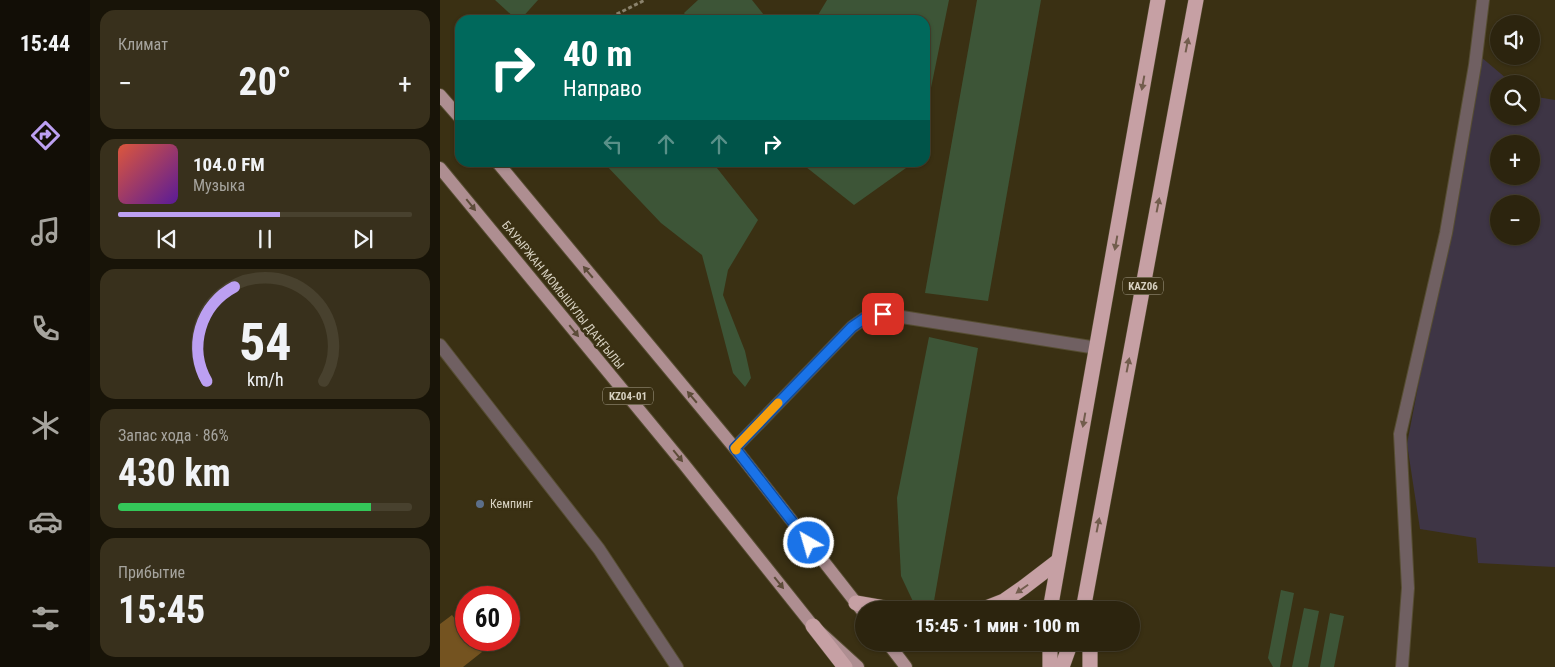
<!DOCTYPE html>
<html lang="ru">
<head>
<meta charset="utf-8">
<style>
	:root { --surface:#2c240e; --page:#38301c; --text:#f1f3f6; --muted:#a6a49e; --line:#48412e; --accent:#bca0f2 }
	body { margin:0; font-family:"Roboto Condensed",sans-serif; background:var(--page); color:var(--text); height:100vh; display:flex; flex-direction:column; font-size:19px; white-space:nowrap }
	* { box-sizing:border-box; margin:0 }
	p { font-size:16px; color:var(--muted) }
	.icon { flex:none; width:28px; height:28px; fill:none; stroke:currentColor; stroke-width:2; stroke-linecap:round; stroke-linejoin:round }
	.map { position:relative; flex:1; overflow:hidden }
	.panel { display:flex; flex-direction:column; gap:10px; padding:10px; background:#181408; width:350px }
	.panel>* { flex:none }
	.hud { position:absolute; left:15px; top:15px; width:475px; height:152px; border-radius:15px; box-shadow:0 1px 4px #0004,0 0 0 1px var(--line); background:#00695c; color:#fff; overflow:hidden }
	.buttons { position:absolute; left:1050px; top:15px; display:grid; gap:10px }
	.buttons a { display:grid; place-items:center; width:50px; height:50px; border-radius:50%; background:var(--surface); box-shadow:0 1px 4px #0004,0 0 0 1px var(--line); font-size:25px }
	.speed { position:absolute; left:15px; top:586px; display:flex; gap:10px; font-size:25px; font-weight:700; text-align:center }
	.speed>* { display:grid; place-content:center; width:65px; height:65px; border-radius:50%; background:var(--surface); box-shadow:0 1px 4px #0004,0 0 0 1px var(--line); line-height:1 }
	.speed .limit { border:8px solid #d22; background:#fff; color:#111 }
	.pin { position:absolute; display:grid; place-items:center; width:42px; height:42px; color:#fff; margin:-21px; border-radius:10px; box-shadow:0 2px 8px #0006 }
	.me { position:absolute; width:55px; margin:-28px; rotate:322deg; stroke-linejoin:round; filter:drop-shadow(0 0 4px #0008) }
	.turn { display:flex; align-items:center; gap:18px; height:105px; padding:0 25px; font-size:22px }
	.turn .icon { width:65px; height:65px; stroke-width:2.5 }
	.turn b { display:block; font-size:35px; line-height:42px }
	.lanes { display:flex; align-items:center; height:48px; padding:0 25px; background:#0003; justify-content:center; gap:25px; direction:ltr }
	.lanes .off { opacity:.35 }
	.big { font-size:38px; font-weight:700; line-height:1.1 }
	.panel .card { flex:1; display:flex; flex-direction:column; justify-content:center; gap:8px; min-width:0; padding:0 18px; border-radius:15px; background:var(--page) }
	.panel .dial { align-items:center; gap:0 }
	.dial svg { height:130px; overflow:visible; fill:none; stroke:var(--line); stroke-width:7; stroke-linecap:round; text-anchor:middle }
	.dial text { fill:var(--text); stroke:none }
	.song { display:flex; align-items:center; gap:15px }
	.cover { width:60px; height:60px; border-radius:8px; background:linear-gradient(135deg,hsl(10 70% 55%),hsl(270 70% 35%)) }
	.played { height:5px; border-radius:2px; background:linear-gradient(90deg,var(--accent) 55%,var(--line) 55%) }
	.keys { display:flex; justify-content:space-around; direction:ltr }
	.heat { display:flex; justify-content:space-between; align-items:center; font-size:28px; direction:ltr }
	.charge { height:8px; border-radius:4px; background:linear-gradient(90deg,#34c759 86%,var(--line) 0) }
	.trip { position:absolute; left:415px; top:601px; width:285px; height:50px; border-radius:25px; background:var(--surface); box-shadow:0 1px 4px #0004,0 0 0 1px var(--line); font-weight:700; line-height:50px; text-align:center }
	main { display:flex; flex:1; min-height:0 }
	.menu { display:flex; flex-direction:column; width:90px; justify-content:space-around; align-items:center; background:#120e06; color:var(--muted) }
	.menu .icon { width:35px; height:35px }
	.menu .active { color:var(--accent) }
	.menu b { font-size:22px; color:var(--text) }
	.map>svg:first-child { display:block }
	.commercial { fill:#3e3545; fill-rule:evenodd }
	.green { fill:#3d5537 }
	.building { fill:#745320 }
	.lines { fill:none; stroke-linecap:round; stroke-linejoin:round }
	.minor-casing { stroke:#564d32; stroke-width:14 }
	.major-casing { stroke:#564d32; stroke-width:14 }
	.highway-casing { stroke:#564d32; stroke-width:16 }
	.path { stroke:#8a826c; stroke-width:3; stroke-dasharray:4 2.5; stroke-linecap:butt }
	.minor { stroke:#706062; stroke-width:12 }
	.major { stroke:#ae8e91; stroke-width:12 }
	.highway { stroke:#c6a0a4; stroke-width:15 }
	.oneway { fill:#725d4d }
	.oneway2 { fill:#5d4c39 }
	.route-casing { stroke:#114b97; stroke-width:12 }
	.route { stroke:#1a73e8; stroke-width:9 }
	.slow { stroke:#f59e0b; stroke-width:9 }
	.service-dot { fill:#5c6f8a; stroke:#3a3013; stroke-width:2 }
	.labels { text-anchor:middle; stroke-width:5; stroke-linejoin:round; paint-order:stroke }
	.shield { fill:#3a3013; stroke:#a8a18d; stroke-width:1 }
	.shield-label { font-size:11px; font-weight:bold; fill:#d7d1c1 }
	.street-label { font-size:12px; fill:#d7d1c1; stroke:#3a3013 }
	.poi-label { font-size:12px; fill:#d7d1c1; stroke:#3a3013; text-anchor:start }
</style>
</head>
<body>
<main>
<nav class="menu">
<b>15:44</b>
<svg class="icon active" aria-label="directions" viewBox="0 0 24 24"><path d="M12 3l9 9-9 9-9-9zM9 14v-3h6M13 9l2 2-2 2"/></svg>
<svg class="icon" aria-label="music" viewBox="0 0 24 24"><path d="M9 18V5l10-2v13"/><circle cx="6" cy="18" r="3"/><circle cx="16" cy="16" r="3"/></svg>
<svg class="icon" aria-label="phone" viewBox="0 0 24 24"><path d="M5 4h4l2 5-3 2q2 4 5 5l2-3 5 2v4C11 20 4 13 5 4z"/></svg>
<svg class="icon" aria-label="climate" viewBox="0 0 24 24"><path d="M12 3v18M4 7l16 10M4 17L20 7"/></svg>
<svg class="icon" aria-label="car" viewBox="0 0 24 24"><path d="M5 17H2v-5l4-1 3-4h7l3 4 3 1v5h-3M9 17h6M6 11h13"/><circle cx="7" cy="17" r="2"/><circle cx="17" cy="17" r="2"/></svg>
<svg class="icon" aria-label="filters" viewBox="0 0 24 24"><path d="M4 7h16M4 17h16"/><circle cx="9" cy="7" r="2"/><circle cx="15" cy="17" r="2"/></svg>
</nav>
<section class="panel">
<div class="card"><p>Климат</p>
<div class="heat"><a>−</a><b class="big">20°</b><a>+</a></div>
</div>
<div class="card">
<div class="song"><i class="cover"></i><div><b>104.0 FM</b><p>Музыка</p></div></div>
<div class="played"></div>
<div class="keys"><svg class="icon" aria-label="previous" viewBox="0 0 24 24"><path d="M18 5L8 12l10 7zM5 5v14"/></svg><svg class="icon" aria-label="pause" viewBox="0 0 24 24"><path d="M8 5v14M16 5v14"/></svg><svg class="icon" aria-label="next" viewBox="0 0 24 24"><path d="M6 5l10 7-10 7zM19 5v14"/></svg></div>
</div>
<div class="card dial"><svg viewBox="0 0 100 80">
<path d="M14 69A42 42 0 1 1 86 69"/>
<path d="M14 69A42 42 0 0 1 31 11" stroke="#bca0f2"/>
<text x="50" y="56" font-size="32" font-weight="700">54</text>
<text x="50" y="72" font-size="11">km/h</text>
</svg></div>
<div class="card"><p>Запас хода · 86%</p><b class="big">430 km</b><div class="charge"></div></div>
<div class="card"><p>Прибытие</p><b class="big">15:45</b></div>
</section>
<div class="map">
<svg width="1115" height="667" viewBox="0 0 1115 667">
	<rect width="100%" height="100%" fill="#3a3013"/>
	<path class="commercial" d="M1041 57 1073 84H1059V116H1091V96L1115 100V567L1038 563 1036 538 980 529 967 444ZM1059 144H1091V176H1059ZM1059 204H1091V236H1059Z"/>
	<g class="green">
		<polygon points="55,0 98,0 80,20 77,20"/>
		<polygon points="258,0 312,0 328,20 249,20 244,13"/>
		<polygon points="387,0 509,0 485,117 485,20 369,20 378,15"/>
		<polygon points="537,0 601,0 548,301 485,293"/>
		<polygon points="164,163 273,163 318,220 288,270 283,295 305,351 311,378 305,387 293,373 262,255 221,223"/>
		<polygon points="361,163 473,163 414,205"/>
		<polygon points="489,337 538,348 494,601 477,610 461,576 457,498"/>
		<polygon points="841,590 854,593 840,667 833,667 828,658"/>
		<polygon points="864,608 879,611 868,667 852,667"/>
		<polygon points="890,613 904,616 894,667 880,667"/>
	</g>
	<polygon class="building" points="12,615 26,633 26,640 32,640 42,652 23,667 0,667 0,624"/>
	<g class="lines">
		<defs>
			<g id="minor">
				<polyline points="0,345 159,549 237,667"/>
				<polyline points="295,448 412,327 425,318 443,314 657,348"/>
				<polyline points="962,667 968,588 960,434 1006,233 1035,65 1043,0"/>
			</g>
			<g id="major">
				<polyline points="0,95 20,118"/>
				<polyline points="57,162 298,452 424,613"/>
				<polyline points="0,168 243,463 373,626 418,667"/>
				<polyline points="447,642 466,667"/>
			</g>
			<g id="highway">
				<polyline points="416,603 456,610"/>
				<polyline points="541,610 564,601 584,587 618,561"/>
				<polyline points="610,610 718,0"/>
				<polyline points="643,610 756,0"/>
				<polyline points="373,626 405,667"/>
				<polyline points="650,642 650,667"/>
				<polyline points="610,667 610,642"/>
				<polyline points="622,667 631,642"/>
			</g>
		</defs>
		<use href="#minor" class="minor-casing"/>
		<use href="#major" class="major-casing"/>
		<use href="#highway" class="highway-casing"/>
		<polyline class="path" points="165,20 205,0"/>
		<use href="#minor" class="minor"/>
		<use href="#major" class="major"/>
		<use href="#highway" class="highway"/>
	</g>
	<defs><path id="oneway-solid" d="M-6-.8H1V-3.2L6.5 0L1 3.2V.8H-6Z" transform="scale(1.25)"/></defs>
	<g class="oneway">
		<use href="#oneway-solid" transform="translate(747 45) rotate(-79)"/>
		<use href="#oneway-solid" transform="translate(703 83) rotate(100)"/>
		<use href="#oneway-solid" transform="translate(718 205) rotate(-79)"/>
		<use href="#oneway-solid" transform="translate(676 243) rotate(100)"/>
		<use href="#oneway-solid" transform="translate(688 365) rotate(-79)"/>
		<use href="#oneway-solid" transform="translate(644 420) rotate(100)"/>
		<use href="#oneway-solid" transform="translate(658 525) rotate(-79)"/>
		<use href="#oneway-solid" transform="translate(582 589) rotate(145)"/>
	</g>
	<g class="oneway2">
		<use href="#oneway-solid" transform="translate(31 205) rotate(51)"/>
		<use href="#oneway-solid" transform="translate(148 272) rotate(-130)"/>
		<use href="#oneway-solid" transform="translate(134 331) rotate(51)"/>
		<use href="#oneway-solid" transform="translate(252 397) rotate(-130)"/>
		<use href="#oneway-solid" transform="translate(238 456) rotate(51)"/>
		<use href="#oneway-solid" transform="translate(339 583) rotate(51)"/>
	</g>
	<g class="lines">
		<defs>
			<polyline id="route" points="369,543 295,448 412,327 425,318 443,314"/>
		</defs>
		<use href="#route" class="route-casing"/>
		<use href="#route" class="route"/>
		<polyline class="slow" points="296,450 295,448 338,403"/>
	</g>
	<circle class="service-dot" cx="40" cy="504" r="5"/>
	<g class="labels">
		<g class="shield">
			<rect x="683" y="277.5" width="40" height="17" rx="4"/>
			<rect x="163" y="387.5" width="50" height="17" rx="4"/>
		</g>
		<g class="shield-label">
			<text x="703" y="290">KАZ06</text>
			<text x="188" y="400">KZ04-01</text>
		</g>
		<g class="street-label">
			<text transform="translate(123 295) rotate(51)" y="4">БАУЫРЖАН МОМЫШҰЛЫ ДАҢҒЫЛЫ</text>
		</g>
		<g class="poi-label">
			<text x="50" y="508">Кемпинг</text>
		</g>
	</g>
</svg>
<div class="buttons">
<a><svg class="icon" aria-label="sound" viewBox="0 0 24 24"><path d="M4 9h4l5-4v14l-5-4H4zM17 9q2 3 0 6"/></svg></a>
<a><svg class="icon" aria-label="search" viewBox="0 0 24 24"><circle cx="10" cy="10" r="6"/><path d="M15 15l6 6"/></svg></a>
<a>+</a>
<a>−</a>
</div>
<div class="speed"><div class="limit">60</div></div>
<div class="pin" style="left:443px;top:314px;background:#d93025"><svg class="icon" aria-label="arrive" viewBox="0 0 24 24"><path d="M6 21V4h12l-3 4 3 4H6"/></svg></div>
<svg class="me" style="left:369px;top:543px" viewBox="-20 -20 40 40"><circle r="17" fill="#1a73e8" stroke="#fff" stroke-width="3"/><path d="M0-11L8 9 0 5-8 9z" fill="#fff"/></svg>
<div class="trip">15:45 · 1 мин · 100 m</div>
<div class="hud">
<div class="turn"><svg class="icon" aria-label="right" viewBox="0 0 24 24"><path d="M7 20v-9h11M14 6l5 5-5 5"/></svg><div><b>40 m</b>Направо</div></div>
<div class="lanes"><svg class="icon off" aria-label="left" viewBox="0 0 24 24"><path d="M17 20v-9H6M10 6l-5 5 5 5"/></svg><svg class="icon off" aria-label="ahead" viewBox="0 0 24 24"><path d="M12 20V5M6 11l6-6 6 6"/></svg><svg class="icon off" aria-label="ahead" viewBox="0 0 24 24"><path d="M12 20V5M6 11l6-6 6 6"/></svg><svg class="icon" aria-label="right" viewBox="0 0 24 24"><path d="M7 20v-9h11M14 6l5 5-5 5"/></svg></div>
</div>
</div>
</main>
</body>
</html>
